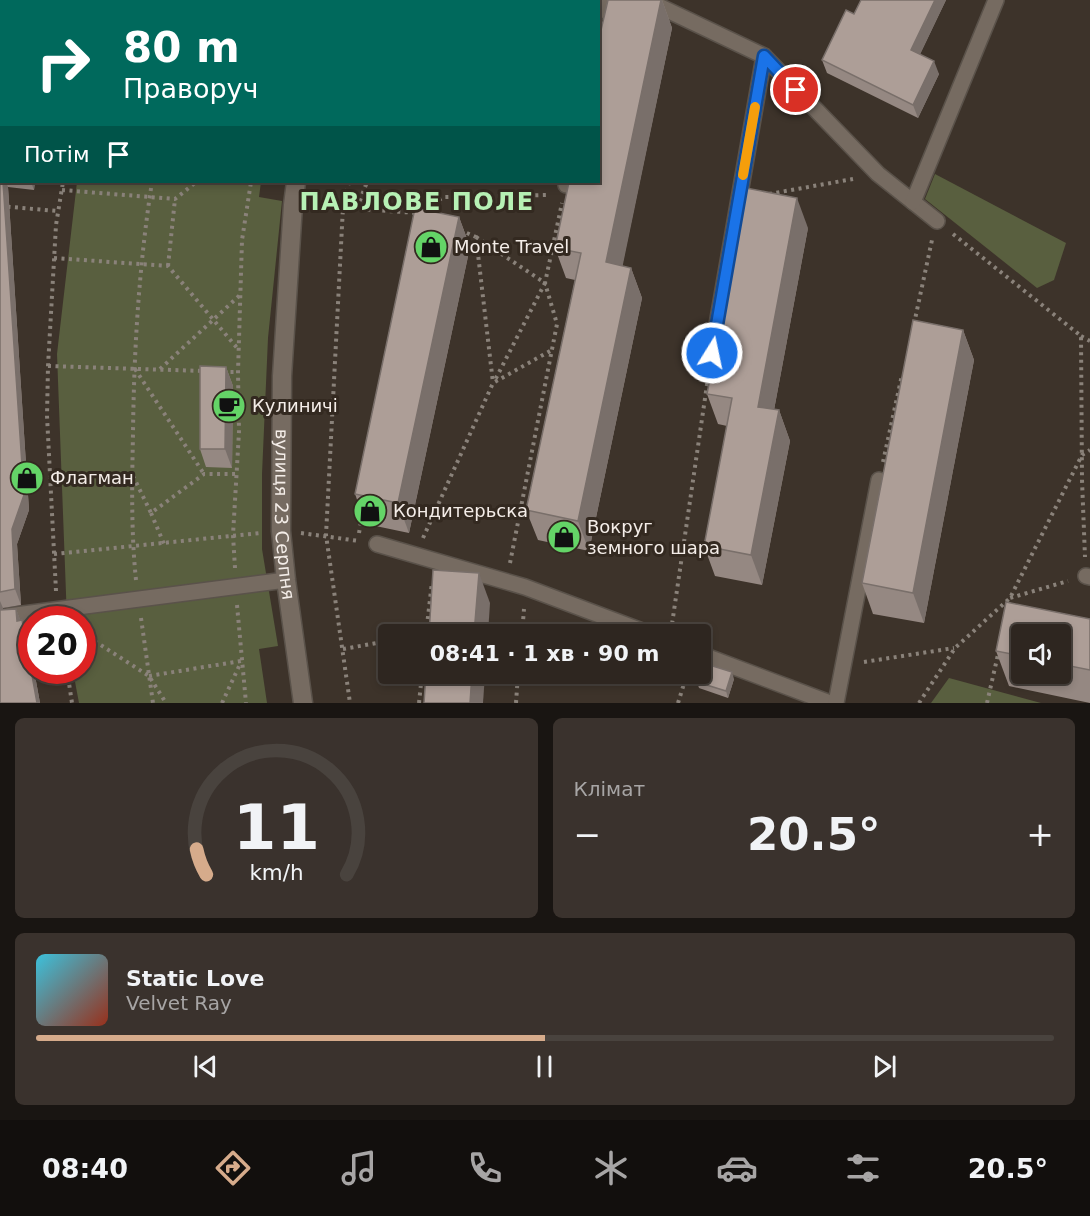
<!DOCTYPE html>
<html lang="uk">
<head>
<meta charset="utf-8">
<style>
	:root { --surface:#2e2620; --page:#3a322d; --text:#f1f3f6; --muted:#a7a5a5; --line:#49433e; --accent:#d6ab8b }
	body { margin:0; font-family:"DejaVu Sans",sans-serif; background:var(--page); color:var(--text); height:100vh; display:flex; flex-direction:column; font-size:22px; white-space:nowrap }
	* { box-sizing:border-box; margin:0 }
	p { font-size:20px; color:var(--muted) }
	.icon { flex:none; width:33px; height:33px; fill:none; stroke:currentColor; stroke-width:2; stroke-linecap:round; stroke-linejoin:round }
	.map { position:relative; height:703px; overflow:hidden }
	.details { display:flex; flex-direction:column; gap:15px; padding:15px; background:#191512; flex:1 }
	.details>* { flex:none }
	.banner { position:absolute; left:0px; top:0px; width:600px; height:183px; box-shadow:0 3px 9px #0003,0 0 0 2px var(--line); background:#00695c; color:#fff; overflow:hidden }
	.buttons { position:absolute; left:1011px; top:624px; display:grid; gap:12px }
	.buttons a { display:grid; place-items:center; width:60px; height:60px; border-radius:6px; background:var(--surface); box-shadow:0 3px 9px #0003,0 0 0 2px var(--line); font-size:30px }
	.speed { position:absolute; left:18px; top:606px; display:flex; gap:12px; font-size:30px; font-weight:700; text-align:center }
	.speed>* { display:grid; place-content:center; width:78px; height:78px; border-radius:50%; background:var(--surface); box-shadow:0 3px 9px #0003,0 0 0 2px var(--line); line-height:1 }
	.speed .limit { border:9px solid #d22; background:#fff; color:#111 }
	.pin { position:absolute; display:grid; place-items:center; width:51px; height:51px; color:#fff; margin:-26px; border:3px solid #fff; border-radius:50%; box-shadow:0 2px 6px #0007 }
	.me { position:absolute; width:66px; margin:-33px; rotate:10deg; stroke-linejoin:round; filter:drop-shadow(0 0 4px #0008) }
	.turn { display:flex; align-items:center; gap:21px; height:126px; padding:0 24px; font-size:27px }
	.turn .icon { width:78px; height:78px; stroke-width:2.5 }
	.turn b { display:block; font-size:42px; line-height:51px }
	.then { display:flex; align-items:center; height:57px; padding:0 24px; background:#0003; gap:12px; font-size:22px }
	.big { font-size:45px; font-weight:700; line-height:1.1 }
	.details .tile { flex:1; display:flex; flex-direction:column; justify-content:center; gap:9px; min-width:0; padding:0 21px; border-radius:9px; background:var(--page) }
	.details .dial { align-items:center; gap:0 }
	.dial svg { height:156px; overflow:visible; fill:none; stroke:var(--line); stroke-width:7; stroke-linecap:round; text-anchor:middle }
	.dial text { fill:var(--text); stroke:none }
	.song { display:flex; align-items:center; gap:18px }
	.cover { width:72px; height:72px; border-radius:9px; background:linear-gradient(135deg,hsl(190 70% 55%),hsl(10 70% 35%)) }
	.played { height:6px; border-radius:3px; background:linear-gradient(90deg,var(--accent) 50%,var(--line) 50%) }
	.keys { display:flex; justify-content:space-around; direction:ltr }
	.heat { display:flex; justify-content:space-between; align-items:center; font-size:33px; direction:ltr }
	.details .tiles { flex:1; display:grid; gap:15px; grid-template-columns:1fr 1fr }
	.tile:last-child { grid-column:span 2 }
	.trip { position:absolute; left:378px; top:624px; width:333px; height:60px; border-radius:6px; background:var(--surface); box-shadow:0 3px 9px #0003,0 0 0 2px var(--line); font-weight:700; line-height:60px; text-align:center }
	.tab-bar { display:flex; height:96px; justify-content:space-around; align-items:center; background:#120f0d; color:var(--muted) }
	.tab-bar .icon { width:42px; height:42px }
	.tab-bar .on { color:var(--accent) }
	.tab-bar b { font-size:27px; color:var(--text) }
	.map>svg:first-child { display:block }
	.green { fill:#595f3f }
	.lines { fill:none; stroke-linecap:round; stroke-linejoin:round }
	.service-casing { stroke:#5a524a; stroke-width:18 }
	.tertiary-casing { stroke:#5a524a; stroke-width:21 }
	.path { stroke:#8a827a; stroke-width:4; stroke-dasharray:3 4.5; stroke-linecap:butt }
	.service { stroke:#766b61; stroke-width:15 }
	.tertiary { stroke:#766b61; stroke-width:18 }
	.wall { fill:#958882; fill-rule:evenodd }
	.shaded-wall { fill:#796f6a }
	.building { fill:#ad9e97; stroke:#796f6a; stroke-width:1.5 }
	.route-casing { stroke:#114b97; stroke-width:15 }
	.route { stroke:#1a73e8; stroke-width:10 }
	.slow { stroke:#f59e0b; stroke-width:10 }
	.labels { text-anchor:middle; stroke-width:6; stroke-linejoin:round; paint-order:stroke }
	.poi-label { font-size:18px; fill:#f4ede8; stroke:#332920; text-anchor:start }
	.street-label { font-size:18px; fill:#f4ede8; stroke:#332920 }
	.district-label { font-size:24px; font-weight:bold; letter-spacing:1.5px; fill:#b7f1b5; stroke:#332920 }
</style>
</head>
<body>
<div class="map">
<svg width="1090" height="703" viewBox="0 0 1090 703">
	<rect width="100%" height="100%" fill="#3d332a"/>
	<g class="green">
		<polygon points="935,174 1066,243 1054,280 1037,288 925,199"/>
		<polygon points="77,182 261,182 259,197 282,201 268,338 262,474 262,549 278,646 259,649 267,703 79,703 73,671 82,670 82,620 67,620 57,354"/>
		<polygon points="949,678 1041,703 931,703"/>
	</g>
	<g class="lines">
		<defs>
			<g id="service">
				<polyline points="646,0 764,56 878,174 937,221"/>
				<polyline points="598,12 601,0"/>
				<polyline points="566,185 567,182"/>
				<polyline points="913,202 996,0"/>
				<polyline points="712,353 764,56"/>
				<polyline points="377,544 525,587 650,634"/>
				<polyline points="1086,576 1090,577"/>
				<polyline points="8,616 286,580"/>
				<polyline points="700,654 830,703"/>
				<polyline points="836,703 879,480"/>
			</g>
			<g id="tertiary">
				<polyline points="324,2 324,0"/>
				<path id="s1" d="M296 182 293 205 282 376 281 531 286 580 303 703"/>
			</g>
		</defs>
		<use href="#service" class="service-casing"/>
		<use href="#tertiary" class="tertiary-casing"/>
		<g class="path">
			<polyline points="95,2 96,0"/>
			<polyline points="181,2 183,0"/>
			<polyline points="279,2 279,0"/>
			<polyline points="389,2 389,0"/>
			<polyline points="349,182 343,207 326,535 350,703"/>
			<polyline points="62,190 175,199 196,182"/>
			<polyline points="769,194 853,179"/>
			<polyline points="0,206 57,211"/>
			<polyline points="315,206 417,213 444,197 548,195"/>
			<polyline points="357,208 367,182"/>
			<polyline points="460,230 476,237 493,383"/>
			<polyline points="953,234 1081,336 1082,480 1085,557"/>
			<polyline points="476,237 545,283 494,382"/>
			<polyline points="54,258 168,266 238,349"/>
			<polyline points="168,266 175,199"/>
			<polyline points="914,324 932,240"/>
			<polyline points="1081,336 1090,341"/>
			<polyline points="48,366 203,371"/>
			<polyline points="135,369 204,474"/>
			<polyline points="160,369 240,295"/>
			<polyline points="223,372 238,372"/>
			<polyline points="883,462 902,375"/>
			<polyline points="133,476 151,513 204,474 237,474"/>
			<polyline points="151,513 164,544"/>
			<polyline points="301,533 359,541"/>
			<polyline points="359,533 363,511"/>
			<polyline points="423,538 493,383 550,351"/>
			<polyline points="54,554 261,533"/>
			<polyline points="510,563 557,324 545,283 562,203"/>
			<polyline points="235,568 233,535 239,432 238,372 242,240 251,182"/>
			<path d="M136 580C131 532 132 483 133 433 134 349 139 265 152 182"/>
			<polyline points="56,591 47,416 48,366 56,225 63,182"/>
			<polyline points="237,605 246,703"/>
			<polyline points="1008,605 1010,598 1068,581"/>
			<polyline points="141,618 153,703"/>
			<polyline points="671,631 709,371"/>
			<polyline points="82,633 149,676 166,703"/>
			<polyline points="426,634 432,582"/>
			<polyline points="522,634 524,609"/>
			<polyline points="343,649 388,641"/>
			<polyline points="864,662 954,648"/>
			<polyline points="67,670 72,703"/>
			<polyline points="149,676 241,661"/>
			<polyline points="222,703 241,662"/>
			<polyline points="419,703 422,674"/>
			<polyline points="516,703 518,674"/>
			<polyline points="678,703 687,674"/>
			<polyline points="919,703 955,648 1010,598 1082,455 1090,450"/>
			<polyline points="987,703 999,650"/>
		</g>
		<use href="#service" class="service"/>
		<use href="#tertiary" class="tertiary"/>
	</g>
	<g class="wall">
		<polygon points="1,0 65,0 65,2 2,2 2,182 35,182 34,190 8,187 29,510 17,544 21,605 3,608 2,610 16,609 20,620 22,620 27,635 32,657 32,670 34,670 40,703 0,703 0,7"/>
		<polygon points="608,0 662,0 672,28 622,266 631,268 642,298 589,551 538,540 526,510 575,280 566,278 555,248"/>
		<polygon points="861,0 946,0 920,54 939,74 918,118 827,73 822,60 854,14"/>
		<polygon points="459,217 470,247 409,533 366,524 355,494"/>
		<polygon points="808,228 774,410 779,410 790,441 762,585 715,576 704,546 727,426 718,424 707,394"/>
		<polygon points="963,330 974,360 924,623 873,614 862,583"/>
		<polygon points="226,367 233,386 232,468 206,467 200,449"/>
		<path d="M1006 602 1090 619V703L1009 686 996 651ZM1022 634H1060V674H1022Z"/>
		<polygon points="734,679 728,698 699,688 697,682"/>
	</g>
	<g class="shaded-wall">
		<polygon points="470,0 494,0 493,2 470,2"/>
		<polygon points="661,0 662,0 672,28 617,293 606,262"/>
		<polygon points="935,0 946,0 916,63 911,50"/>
		<polygon points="934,61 939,74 918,118 913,105"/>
		<polygon points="3,182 6,182 8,187 29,510 17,544 21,605 15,589 12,529"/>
		<polygon points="31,182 35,182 34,190"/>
		<polygon points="797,198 808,228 769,437 758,407"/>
		<polygon points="459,217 470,247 409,533 398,503"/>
		<polygon points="631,268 642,298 589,551 578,521"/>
		<polygon points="963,330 974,360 924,623 913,593"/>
		<polygon points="226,367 233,386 232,468 225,449"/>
		<polygon points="779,410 790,441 762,585 751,555"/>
		<polygon points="479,573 490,603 488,634 474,634"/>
		<polygon points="0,601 3,608 0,613"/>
		<polygon points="16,609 22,624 17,621"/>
		<polygon points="22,620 27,635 32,657 32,670 34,670 40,703 37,703"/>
		<polygon points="732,672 734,679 728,698 726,691"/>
		<polygon points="472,674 485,674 483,703 470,703"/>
	</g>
	<g class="building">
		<polygon points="1,0 57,0 57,2 2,2 2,182 3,182 24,495 12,529 15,589 0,592 0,7"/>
		<rect x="422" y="0" width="48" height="2"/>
		<polygon points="608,0 661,0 606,262 631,268 578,521 526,510 581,253 555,248 569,182 598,182 598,43"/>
		<polygon points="861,0 935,0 911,50 934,61 913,105 822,60 846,10 854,14"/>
		<polygon points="746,188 797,198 758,407 779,410 751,555 704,546 732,398 707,394"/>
		<polygon points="415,208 459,217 398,503 355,494"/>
		<polygon points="913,320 963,330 913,593 862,583"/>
		<polygon points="200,366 226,367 225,449 200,449"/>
		<polygon points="433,570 479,573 474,634 429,634"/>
		<polygon points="1006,602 1090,619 1090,670 1060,664 1060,634 1022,634 1022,656 996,651"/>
		<polygon points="16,609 17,621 22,620 37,703 0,703 0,610"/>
		<polygon points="703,663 732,672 726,691 697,682 699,674 700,674"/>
		<polygon points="426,674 472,674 470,703 424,703"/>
	</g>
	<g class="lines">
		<defs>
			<polyline id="route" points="712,353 764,56 796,90"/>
		</defs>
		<use href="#route" class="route-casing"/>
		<use href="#route" class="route"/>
		<polyline class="slow" points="743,175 755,107"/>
	</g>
	<defs>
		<symbol id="shop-disc" viewBox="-11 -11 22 22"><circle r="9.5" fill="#64d467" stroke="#332920"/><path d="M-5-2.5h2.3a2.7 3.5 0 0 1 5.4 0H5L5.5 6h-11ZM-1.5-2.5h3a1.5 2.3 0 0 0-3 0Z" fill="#111"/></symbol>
		<symbol id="cafe-disc" viewBox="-11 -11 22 22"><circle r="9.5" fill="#64d467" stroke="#332920"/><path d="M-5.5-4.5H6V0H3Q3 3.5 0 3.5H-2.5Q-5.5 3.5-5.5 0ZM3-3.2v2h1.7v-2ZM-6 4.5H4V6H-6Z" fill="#111"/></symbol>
	</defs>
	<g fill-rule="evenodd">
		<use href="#shop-disc" x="412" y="228" width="38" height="38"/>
		<use href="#cafe-disc" x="210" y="387" width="38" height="38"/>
		<use href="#shop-disc" x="8" y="459" width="38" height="38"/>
		<use href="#shop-disc" x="351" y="492" width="38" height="38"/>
		<use href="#shop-disc" x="545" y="518" width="38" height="38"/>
	</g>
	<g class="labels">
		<g class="poi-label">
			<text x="454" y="253">Monte Travel</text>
			<text x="252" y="412">Кулиничі</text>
			<text x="50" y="484">Флагман</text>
			<text x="393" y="517">Кондитерьска</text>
			<text x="587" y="533">Вокруг<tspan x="587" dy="21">земного шара</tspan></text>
		</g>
		<g class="street-label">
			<text dy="6" stroke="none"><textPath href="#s1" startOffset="333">вулиця 23 Серпня</textPath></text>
		</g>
		<g class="district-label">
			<text x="417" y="210">ПАВЛОВЕ ПОЛЕ</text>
		</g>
	</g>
</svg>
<div class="buttons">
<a><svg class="icon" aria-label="sound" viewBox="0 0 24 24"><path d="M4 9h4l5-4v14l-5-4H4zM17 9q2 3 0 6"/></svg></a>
</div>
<div class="speed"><div class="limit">20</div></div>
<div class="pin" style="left:796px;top:90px;background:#d93025"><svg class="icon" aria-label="arrive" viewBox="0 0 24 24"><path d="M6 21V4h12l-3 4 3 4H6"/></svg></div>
<svg class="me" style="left:712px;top:353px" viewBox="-20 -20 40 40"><circle r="17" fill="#1a73e8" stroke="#fff" stroke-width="3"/><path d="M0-11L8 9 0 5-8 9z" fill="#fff"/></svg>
<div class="trip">08:41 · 1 хв · 90 m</div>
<div class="banner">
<div class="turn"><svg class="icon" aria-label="right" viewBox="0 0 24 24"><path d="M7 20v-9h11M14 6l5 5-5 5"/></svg><div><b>80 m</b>Праворуч</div></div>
<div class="then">Потім<svg class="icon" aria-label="arrive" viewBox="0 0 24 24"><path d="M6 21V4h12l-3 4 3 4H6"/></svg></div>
</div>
</div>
<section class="details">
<div class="tiles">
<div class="tile dial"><svg viewBox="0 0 100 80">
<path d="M14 69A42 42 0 1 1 86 69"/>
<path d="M14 69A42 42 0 0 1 9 56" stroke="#d6ab8b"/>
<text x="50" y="56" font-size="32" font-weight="700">11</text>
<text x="50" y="72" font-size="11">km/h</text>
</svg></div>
<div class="tile"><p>Клімат</p>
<div class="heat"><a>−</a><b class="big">20.5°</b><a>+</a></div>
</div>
<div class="tile">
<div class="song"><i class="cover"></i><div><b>Static Love</b><p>Velvet Ray</p></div></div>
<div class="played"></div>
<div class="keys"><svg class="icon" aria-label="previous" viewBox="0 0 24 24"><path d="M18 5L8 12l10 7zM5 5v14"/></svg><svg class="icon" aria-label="pause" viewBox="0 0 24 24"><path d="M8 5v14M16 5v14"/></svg><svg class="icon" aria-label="next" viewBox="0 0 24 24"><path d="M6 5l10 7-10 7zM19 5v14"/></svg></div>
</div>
</div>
</section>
<nav class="tab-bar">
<b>08:40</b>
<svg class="icon on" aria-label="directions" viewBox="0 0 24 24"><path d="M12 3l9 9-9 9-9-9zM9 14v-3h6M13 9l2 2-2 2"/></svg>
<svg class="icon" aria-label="music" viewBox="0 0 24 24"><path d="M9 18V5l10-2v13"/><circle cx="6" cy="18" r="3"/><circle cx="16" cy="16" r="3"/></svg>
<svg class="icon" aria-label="phone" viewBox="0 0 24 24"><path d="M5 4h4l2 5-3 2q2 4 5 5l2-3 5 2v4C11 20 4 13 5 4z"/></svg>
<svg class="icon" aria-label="climate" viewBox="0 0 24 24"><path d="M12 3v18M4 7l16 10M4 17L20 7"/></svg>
<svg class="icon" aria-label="car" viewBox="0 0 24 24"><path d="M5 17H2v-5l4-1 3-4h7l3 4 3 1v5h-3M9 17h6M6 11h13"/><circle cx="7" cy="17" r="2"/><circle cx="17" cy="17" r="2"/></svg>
<svg class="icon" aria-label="filters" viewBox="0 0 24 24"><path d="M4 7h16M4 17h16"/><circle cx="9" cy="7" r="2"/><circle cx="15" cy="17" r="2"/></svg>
<b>20.5°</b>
</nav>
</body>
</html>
